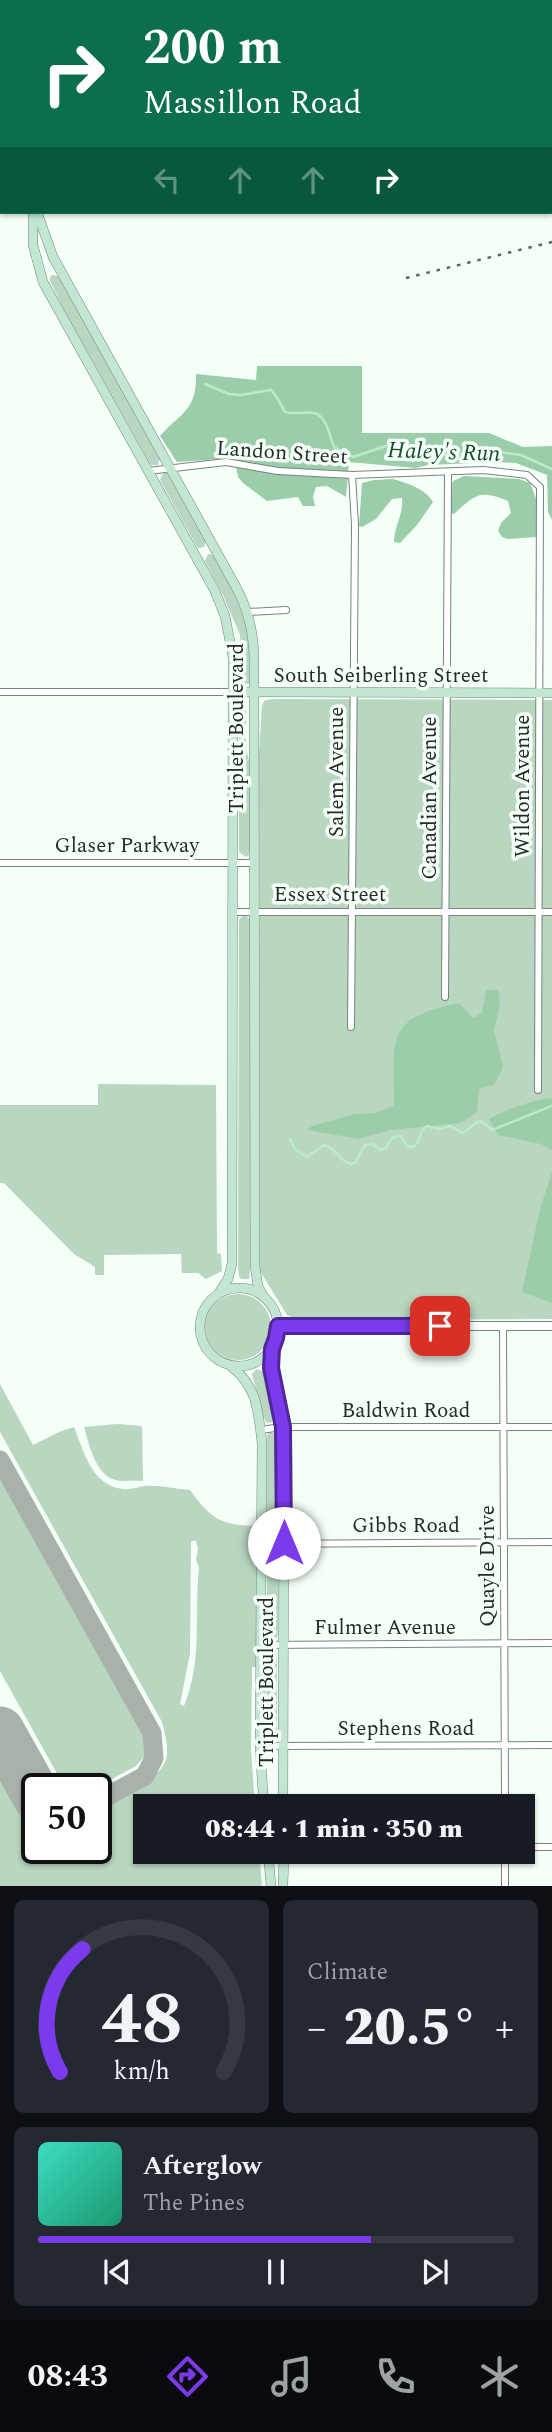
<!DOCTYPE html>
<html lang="en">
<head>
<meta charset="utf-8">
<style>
	:root { --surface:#171b24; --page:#242831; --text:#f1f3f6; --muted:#9ea1a6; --line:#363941; --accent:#7c3aed }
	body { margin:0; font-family:Spectral,serif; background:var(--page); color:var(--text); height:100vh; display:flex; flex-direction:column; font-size:26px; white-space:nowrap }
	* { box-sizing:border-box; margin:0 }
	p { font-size:23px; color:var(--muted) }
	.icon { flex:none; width:38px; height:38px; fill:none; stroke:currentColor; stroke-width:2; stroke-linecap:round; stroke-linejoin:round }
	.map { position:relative; height:1886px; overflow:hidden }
	.drawer { display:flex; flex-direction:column; gap:14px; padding:14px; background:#0d0f14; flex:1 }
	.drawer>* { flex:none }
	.banner { position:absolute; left:0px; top:0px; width:553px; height:214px; box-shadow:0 2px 5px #0004; background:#0b6e4f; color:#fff; overflow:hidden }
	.speed { position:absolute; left:21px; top:1773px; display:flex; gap:14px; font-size:35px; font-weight:700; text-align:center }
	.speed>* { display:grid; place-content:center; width:91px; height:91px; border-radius:50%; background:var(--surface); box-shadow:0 2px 5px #0004; line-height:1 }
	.speed .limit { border:4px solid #111; border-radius:10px; background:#fff; color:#111 }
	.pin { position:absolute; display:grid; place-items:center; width:60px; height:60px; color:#fff; margin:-30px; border-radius:14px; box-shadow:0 4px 10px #0006 }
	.me { position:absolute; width:77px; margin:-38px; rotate:0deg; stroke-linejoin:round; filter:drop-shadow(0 0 5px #0008) }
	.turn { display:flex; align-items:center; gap:24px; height:147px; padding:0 28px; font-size:32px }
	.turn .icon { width:91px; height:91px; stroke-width:2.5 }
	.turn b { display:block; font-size:49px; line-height:60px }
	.lanes { display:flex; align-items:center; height:66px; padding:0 28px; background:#0003; justify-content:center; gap:35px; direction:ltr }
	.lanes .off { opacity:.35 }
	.big { font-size:52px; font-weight:800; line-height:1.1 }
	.drawer .widget { flex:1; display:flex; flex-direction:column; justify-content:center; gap:10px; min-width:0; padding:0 24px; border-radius:10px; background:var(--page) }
	.drawer .dial { align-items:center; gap:0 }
	.dial svg { height:182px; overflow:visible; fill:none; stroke:var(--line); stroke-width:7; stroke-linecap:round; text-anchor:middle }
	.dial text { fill:var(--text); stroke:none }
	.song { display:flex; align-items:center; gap:21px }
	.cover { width:84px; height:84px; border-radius:10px; background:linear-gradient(135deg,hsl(170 70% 55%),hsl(160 70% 35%)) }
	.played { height:7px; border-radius:4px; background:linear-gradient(90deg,var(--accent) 70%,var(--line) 70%) }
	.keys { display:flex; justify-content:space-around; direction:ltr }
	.heat { display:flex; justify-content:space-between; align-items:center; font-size:38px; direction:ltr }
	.drawer .tiles { flex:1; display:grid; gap:14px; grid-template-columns:1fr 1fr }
	.widget:last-child { grid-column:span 2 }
	.trip { position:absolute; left:133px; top:1794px; width:402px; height:70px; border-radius:0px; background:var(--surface); box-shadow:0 2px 5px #0004; font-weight:800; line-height:70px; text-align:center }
	.tab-bar { display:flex; height:112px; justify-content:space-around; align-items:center; background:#090b0e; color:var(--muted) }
	.tab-bar .icon { width:49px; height:49px }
	.tab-bar .current { color:var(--accent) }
	.tab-bar b { font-size:32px; color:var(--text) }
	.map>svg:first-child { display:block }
	.green { fill:#b8d6c0; fill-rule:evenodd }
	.forest { fill:#9ccdaa }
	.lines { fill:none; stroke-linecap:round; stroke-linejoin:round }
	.stream { stroke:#baecc9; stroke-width:2.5 }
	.taxiway { stroke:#a8b2ab; stroke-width:19 }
	.runway { stroke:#a8b2ab; stroke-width:49 }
	.minor-casing { stroke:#75857a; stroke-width:8 }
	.tertiary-casing { stroke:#75857a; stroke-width:10 }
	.secondary-casing { stroke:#75857a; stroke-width:10 }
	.minor { stroke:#fff; stroke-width:6 }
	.tertiary { stroke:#fff; stroke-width:8 }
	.secondary { stroke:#c3e6d2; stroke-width:9 }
	.rail { stroke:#5d655f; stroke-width:2.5; stroke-dasharray:3.5 7; stroke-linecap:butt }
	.route-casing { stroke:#51269a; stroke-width:18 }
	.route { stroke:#7c3aed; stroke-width:12 }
	.labels { text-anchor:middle; stroke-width:7; stroke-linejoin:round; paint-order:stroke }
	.street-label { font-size:21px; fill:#252c27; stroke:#f4fff7 }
	.water-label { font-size:23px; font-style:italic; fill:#174f2e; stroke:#f4fff7 }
</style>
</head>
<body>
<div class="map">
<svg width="552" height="1886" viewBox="0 0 552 1886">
	<rect width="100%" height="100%" fill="#f4fff7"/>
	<g class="green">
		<polygon points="52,275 59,276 160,457 158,465 151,465 62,306 50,281 50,277"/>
		<polygon points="163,473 168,473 206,541 204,547 198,548 196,545 160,480"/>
		<path d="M208 554 215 555C237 596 257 637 249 684L243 683 240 635 222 593 205 561Z"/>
		<polygon points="241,699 246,702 246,748 250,765 250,848 249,855 246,857 239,852 239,702"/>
		<polygon points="275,699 552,700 552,1319 299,1320 287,1315 260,1271 259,755 262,705 265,700"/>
		<polygon points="245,915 250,919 250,1270 249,1279 241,1279 239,1276 238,1267 239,921 241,917"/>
		<polygon points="98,1084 216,1085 217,1253 221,1254 222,1271 206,1279 198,1273 182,1273 181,1254 104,1255 104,1275 95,1275 95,1267 74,1254 4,1183 0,1183 0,1105 98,1105"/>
		<circle cx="238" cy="1327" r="33"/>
		<polygon points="257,1369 264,1372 275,1418 272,1422 267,1423 264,1418 252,1374"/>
		<path d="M0 1384 33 1445 59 1432 74 1427C84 1452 92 1486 123 1489 131 1490 138 1487 145 1486 159 1485 176 1489 190 1490 211 1519 220 1525 256 1526L257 1667H252L251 1750 255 1806H145V1852H259L262 1886H0V1778L37 1844V1848H96V1811C113 1802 159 1779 165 1762 170 1750 165 1734 162 1722L0 1432ZM191 1541H196L198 1549 196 1560 199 1567C194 1615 203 1660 184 1706L180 1704 190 1653Z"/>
		<path d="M117 1424 142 1426 143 1481C134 1480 123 1482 115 1480 95 1474 89 1444 84 1427Z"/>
		<polygon points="269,1432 277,1434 278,1446 278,1531 277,1535 274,1537 267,1535 267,1435"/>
		<polygon points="0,1469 147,1735 148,1752 136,1766 95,1788 65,1788 0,1671"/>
		<polygon points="270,1551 278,1553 279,1559 278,1635 275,1640 270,1641 267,1638 267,1562"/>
		<polygon points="270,1648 274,1648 277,1652 277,1735 273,1741 266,1738 267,1655"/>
	</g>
	<g class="forest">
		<path d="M257 366H362V433H489L523 447 552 446V520L548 512 547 475 516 463 498 462 428 465 416 468 349 462 346 497 327 486 316 487 313 497 315 506H303L298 497 267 501 243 483 238 477 234 458 177 462 160 436C181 412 197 411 196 374L256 380Z"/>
		<path d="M464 476 519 479 530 483 537 501V537L507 539 502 537 498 531 501 523 511 513 508 501C479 489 475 495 454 514L450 513V490L453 481Z"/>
		<path d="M393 479C407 483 426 489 433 502L417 525 400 543 394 542C394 526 404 514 402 498L392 499 376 519 362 527 359 526 362 483 374 480Z"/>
		<path d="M486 990H498L500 1005 494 1030 503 1067 494 1085 479 1089 477 1112 461 1123 390 1130 359 1139 307 1130 312 1126 355 1114 376 1113 394 1105C394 1039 384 1018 459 1003L473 1018 482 1013Z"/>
		<path d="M552 1098V1150L541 1144 498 1135 489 1119C505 1110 535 1099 552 1098Z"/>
		<polygon points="552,1172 552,1303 522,1292 540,1209"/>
	</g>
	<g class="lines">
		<g class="stream">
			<path d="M205 384 229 394 241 395 271 390C278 397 280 404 285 412 296 415 306 411 314 413 327 416 330 437 334 447L353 457 386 446 420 456 500 452 521 455 552 469"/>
			<path d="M290 1139 295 1149 307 1157 324 1145C336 1147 339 1161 351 1164L355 1163 365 1145 373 1144 380 1150 386 1148C390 1141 391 1135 401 1136L407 1146 413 1147C422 1141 418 1131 427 1126L438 1129 450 1126 463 1133 477 1122 481 1121 492 1130 552 1106"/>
		</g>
		<polyline class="taxiway" points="0,1460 152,1733 154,1758 145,1776 96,1802"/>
		<polyline class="runway" points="0,1731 37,1797"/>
		<defs>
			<g id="minor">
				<polyline points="0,187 2,187"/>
				<polyline points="148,471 226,462 278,471 352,475 483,470 527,475 540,487 538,1090"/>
				<polyline points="248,612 286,610"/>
				<polyline points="0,692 233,692"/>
				<polyline points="0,863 254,863"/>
				<polyline points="234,912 552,912"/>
				<polyline points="445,997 448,473"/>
				<polyline points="351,1027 355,525 352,475"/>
				<polyline points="503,1326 505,1806"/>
				<polyline points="260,1430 282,1427 552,1427"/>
				<polyline points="260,1544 552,1542"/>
				<polyline points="261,1645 552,1643"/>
				<polyline points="260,1746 552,1745"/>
				<polyline points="523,1847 552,1847"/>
				<polyline points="505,1852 505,1886"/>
			</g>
			<polyline id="tertiary" points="278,1326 552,1326"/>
			<g id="secondary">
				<polyline points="33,0 33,2"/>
				<polyline points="33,212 33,245 43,282 214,589 225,616 233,657 232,1264 228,1279 219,1293"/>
				<path d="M37 212 53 257 236 587C249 611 254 633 254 660L255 1266 258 1286 263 1296"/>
				<polyline points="233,692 552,693"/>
				<circle cx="239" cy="1327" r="39"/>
				<polyline points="272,1349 271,1368 283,1427 284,1460 283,1806"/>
				<path d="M231 1366C258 1388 258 1410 262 1443L260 1750 264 1806"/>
				<polyline points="268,1852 271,1886"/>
				<polyline points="283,1886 284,1852"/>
			</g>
		</defs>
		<use href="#minor" class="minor-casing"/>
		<use href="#tertiary" class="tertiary-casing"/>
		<use href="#secondary" class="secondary-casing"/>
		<use href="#minor" class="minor"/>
		<use href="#tertiary" class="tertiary"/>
		<use href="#secondary" class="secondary"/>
		<g class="rail">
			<polyline points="0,41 2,42"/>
			<polyline points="551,93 552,93"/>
			<polyline points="406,278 552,242"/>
		</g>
	</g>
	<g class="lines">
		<defs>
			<polyline id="route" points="284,1543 283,1427 271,1368 272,1349 276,1338 278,1326 440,1326"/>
		</defs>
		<use href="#route" class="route-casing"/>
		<use href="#route" class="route"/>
	</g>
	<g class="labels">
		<g class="street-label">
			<text transform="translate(282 452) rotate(4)" y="7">Landon Street</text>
			<text x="381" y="682">South Seiberling Street</text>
			<text transform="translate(236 728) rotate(-90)" y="7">Triplett Boulevard</text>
			<text transform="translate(336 772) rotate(-90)" y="7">Salem Avenue</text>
			<text transform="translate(522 786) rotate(-90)" y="7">Wildon Avenue</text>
			<text transform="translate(429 798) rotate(-90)" y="7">Canadian Avenue</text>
			<text x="127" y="852">Glaser Parkway</text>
			<text x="330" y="901">Essex Street</text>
			<text x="406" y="1417">Baldwin Road</text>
			<text x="406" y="1532">Gibbs Road</text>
			<text transform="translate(487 1566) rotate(-90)" y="7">Quayle Drive</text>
			<text x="385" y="1634">Fulmer Avenue</text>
			<text transform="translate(266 1682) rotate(-90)" y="7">Triplett Boulevard</text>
			<text x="406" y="1735">Stephens Road</text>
		</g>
		<g class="water-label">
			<text transform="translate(444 451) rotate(2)" y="8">Haley's Run</text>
		</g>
	</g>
</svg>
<div class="speed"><div class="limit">50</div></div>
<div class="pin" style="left:440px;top:1326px;background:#d93025"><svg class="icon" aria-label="arrive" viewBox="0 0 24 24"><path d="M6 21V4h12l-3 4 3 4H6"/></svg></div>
<svg class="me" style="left:284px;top:1543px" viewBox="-20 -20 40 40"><circle r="19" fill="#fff"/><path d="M0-13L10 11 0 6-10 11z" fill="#7c3aed"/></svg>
<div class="trip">08:44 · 1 min · 350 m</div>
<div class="banner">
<div class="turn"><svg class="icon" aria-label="right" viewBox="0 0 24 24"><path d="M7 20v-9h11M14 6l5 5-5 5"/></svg><div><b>200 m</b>Massillon Road</div></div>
<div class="lanes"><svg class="icon off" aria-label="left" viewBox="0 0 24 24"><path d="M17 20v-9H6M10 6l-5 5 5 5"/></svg><svg class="icon off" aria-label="ahead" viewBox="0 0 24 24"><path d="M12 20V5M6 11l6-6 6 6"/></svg><svg class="icon off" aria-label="ahead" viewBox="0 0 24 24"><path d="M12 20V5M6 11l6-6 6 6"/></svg><svg class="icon" aria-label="right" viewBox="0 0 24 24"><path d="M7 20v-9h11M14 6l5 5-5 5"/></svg></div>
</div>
</div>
<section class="drawer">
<div class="tiles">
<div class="widget dial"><svg viewBox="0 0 100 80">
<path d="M14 69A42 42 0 1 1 86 69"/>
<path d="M14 69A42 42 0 0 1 24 15" stroke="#7c3aed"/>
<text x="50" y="56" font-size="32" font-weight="700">48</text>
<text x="50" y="72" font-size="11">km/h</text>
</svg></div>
<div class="widget"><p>Climate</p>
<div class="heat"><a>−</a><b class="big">20.5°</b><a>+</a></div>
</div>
<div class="widget">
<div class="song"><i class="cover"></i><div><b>Afterglow</b><p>The Pines</p></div></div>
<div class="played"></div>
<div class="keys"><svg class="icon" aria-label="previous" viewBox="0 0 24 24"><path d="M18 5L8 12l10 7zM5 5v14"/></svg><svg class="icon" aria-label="pause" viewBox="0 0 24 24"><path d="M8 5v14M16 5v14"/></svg><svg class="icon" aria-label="next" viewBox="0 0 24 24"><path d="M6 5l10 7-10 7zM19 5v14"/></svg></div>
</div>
</div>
</section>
<nav class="tab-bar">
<b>08:43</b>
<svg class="icon current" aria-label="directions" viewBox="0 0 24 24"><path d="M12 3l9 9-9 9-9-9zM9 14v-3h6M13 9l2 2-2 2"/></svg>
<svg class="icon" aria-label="music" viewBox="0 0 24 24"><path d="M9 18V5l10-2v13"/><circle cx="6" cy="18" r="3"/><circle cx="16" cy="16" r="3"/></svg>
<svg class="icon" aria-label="phone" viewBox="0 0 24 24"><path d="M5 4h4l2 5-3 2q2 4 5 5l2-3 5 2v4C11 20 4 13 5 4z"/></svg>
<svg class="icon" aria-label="climate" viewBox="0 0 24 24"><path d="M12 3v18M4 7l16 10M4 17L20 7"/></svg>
</nav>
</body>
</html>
